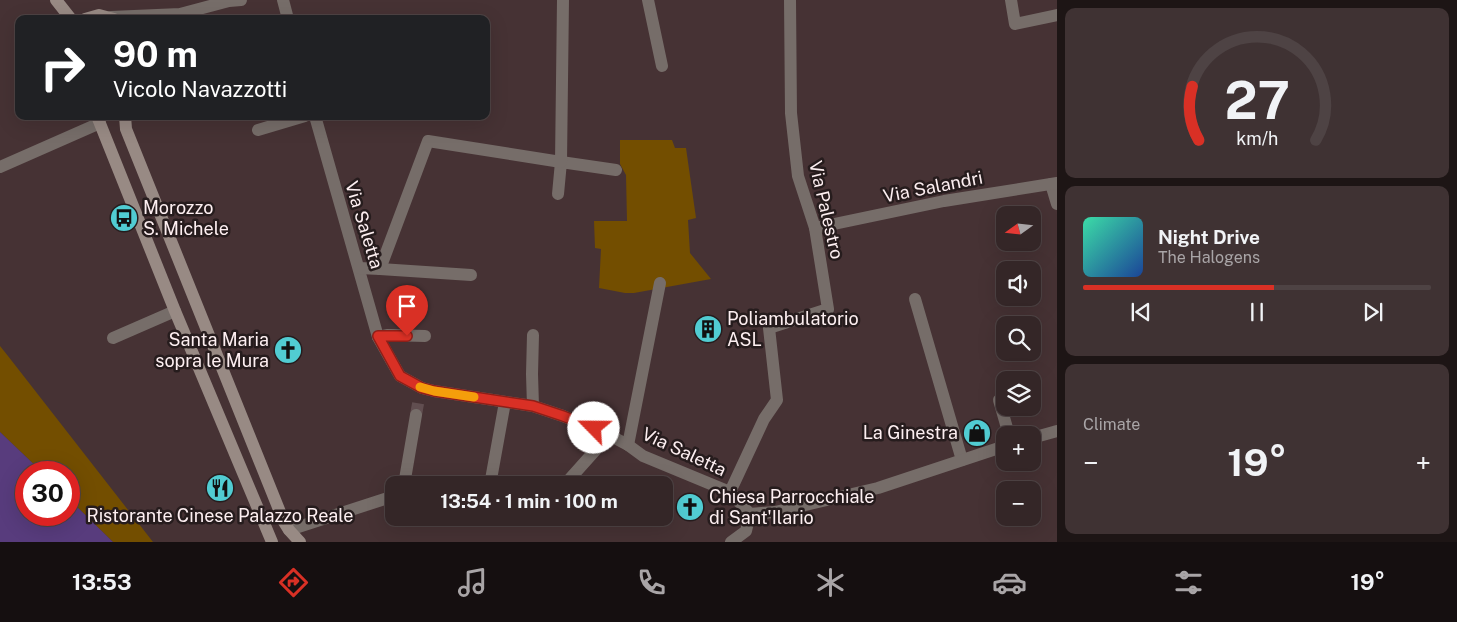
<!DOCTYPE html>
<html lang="en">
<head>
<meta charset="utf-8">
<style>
	:root { --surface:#342627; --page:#3f3233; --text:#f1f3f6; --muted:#a9a5a7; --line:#4e4344; --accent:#d93025 }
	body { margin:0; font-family:"Public Sans",sans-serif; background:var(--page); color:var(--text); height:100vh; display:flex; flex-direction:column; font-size:19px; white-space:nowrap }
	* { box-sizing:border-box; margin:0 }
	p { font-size:16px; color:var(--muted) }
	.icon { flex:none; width:28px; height:28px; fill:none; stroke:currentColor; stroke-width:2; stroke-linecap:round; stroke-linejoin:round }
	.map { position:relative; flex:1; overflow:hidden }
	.sheet { display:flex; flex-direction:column; gap:8px; padding:8px; background:#1d1515; width:400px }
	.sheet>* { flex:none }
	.banner { position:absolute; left:15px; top:15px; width:475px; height:105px; border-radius:10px; box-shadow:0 5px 20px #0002,0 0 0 1px var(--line); background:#202124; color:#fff; overflow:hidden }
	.needle { width:32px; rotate:255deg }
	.controls { position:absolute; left:996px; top:206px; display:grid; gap:10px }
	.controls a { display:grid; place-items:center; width:45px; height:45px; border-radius:10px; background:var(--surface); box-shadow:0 5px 20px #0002,0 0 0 1px var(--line); font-size:25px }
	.speed { position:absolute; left:15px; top:461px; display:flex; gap:10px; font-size:25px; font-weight:700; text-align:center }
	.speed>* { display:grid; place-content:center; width:65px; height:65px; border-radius:50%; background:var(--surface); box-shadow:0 5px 20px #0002,0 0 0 1px var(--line); line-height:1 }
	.speed .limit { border:8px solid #d22; background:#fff; color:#111 }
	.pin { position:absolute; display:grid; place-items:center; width:42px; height:42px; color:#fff; margin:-51px -21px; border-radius:50% 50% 50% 0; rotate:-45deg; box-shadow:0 0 5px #0007 }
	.pin .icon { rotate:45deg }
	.me { position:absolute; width:55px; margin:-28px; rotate:293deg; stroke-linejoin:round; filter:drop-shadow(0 0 4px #0008) }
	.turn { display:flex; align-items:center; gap:18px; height:105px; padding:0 15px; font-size:22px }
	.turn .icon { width:65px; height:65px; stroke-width:2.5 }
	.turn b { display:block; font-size:35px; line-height:42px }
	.big { font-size:38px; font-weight:700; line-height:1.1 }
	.sheet .card { flex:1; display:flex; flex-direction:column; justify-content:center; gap:8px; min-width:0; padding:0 18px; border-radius:10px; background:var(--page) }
	.sheet .dial { align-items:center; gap:0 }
	.dial svg { height:130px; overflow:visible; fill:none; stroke:var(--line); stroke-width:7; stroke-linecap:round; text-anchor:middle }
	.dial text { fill:var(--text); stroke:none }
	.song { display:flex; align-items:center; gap:15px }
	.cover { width:60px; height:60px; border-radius:8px; background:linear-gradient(135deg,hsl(160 70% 55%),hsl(220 70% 35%)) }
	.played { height:5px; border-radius:2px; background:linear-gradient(90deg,var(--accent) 55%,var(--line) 55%) }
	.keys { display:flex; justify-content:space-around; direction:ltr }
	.heat { display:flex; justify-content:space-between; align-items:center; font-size:28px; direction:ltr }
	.trip { position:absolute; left:385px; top:476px; width:288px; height:50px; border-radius:10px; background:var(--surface); box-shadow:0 5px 20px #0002,0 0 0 1px var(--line); font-weight:700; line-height:50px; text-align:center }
	.tabs { display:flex; height:80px; justify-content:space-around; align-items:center; background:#150f10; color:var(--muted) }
	.tabs .icon { width:35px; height:35px }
	.tabs .on { color:var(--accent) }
	.tabs b { font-size:22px; color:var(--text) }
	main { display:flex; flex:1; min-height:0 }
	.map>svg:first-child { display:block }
	.green { fill:#734e00 }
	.water { fill:#583c7d }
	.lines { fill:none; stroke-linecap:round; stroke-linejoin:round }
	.street-tunnel { stroke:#614e50; stroke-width:12; stroke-dasharray:12 6; stroke-linecap:butt }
	.street { stroke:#766d69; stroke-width:12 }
	.secondary { stroke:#988a84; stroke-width:12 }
	.route-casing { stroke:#8d1f18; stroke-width:12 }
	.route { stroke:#d93025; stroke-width:9 }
	.slow { stroke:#f59e0b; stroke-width:9 }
	.labels { text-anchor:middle; stroke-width:5; stroke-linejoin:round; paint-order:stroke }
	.street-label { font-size:18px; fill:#fdeff1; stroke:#261c1d }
	.poi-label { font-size:18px; fill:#fdeff1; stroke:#261c1d; text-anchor:start }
</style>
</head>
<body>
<main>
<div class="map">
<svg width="1057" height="542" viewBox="0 0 1057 542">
	<rect width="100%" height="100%" fill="#463234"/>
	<g class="green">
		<polygon points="620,140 672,140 675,148 686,148 696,218 688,220 690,253 711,279 634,293 625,293 599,288 601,249 595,248 594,221 627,221 626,175 620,164"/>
		<polygon points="0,346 8,356 153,542 113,542 69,499 69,472 42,472 0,432"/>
	</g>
	<polygon class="water" points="0,432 42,472 26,472 26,515 69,515 69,499 113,542 0,542"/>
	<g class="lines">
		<polyline class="street-tunnel" points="416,415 419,398"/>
		<g class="street">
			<polyline points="283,0 288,19"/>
			<polyline points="648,0 662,66"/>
			<polyline points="1011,0 1015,24 1057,15"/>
			<polyline points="111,17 180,14 229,1 241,0"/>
			<polyline points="315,116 378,337 400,376 422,388 434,391 533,406 563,416 609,435 628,445 643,456 730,492 750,514"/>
			<polyline points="258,130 305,116"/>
			<polyline points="0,167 100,123"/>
			<polyline points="1051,184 1057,204"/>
			<polyline points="558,194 561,162 616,170"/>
			<polyline points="815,228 944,201 1057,183"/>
			<polyline points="359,268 380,269 428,141 561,162 563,0"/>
			<polyline points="380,269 471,275"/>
			<polyline points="915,299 962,460"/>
			<polyline points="378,337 388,335 425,336"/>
			<polyline points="113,338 175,311"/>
			<polyline points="999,400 1009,435"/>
			<polyline points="533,406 532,374 533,335"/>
			<polyline points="1032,438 1057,431"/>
			<polyline points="628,445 660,283"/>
			<polyline points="567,482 609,435"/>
			<polyline points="404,485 416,415"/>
			<polyline points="490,485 505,402"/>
			<polyline points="730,492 764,419 777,400 769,328 828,309 815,228 798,176 791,113 790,0"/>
			<polyline points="750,514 775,512 878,488 1005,446"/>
			<polyline points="484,519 485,518"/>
			<polyline points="289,530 394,496"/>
			<polyline points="731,542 746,531 750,514"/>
		</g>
		<g class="secondary">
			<polyline points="56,0 71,19"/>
			<polyline points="85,19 99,15 114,19"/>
			<polyline points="97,116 175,311 272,542"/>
			<polyline points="125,116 126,129 284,522 289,530 300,542"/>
		</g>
	</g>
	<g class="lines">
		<defs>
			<polyline id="route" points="407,336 378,336 400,376 422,388 434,391 533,406 563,416 594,428"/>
		</defs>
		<use href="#route" class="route-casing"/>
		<use href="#route" class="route"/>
		<polyline class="slow" points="420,387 434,391 474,397"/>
	</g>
	<defs>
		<symbol id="bus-disc" viewBox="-11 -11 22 22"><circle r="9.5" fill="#51ccd2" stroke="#261c1d"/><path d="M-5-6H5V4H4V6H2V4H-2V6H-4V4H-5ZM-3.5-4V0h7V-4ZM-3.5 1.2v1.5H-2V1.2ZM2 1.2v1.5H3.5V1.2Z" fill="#111"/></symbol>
		<symbol id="building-disc" viewBox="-11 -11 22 22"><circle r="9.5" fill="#51ccd2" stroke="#261c1d"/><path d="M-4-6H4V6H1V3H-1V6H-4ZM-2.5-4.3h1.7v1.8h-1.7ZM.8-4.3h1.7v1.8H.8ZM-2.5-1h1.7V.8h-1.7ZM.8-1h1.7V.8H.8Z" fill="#111"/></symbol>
		<symbol id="church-disc" viewBox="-11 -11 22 22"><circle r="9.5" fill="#51ccd2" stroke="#261c1d"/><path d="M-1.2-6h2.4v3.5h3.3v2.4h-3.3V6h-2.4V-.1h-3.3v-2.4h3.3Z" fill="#111"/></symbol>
		<symbol id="shop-disc" viewBox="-11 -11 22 22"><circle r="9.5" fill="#51ccd2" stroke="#261c1d"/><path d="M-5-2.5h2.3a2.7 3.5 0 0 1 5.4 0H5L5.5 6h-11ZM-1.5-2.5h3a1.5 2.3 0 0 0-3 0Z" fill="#111"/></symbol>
		<symbol id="restaurant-disc" viewBox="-11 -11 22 22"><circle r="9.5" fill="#51ccd2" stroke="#261c1d"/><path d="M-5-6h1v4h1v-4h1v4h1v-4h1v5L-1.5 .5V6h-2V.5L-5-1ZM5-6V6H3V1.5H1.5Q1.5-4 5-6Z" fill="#111"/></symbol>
	</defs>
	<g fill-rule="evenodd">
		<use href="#bus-disc" x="108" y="202" width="32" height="32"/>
		<use href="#building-disc" x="692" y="313" width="32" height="32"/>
		<use href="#church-disc" x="272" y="334" width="32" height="32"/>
		<use href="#shop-disc" x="961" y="417" width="32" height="32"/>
		<use href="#restaurant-disc" x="204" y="472" width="32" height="32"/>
		<use href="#church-disc" x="674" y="491" width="32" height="32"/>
	</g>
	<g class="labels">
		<g class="street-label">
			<text transform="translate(933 187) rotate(-11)" y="6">Via Salandri</text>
			<text transform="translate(826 210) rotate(77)" y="6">Via Palestro</text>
			<text transform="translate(364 225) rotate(73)" y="6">Via Saletta</text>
			<text transform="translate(684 452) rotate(25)" y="6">Via Saletta</text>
		</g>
		<g class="poi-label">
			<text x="143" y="214">Morozzo<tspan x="143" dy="21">S. Michele</tspan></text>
			<text x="727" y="325">Poliambulatorio<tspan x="727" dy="21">ASL</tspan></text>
			<text x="269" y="346" text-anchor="end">Santa Maria<tspan x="269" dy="21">sopra le Mura</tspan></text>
			<text x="958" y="439" text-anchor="end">La Ginestra</text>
			<text x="709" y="503">Chiesa Parrocchiale<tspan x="709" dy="21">di Sant'Ilario</tspan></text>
			<text x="220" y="522" text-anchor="middle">Ristorante Cinese Palazzo Reale</text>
		</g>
	</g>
</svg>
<div class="controls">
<a><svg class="needle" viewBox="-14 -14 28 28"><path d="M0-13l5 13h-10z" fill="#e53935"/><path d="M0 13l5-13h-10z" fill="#a9a5a7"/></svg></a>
<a><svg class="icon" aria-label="sound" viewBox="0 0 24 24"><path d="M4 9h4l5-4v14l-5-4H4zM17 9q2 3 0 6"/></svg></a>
<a><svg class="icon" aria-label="search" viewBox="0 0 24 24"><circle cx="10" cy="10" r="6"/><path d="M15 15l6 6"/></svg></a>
<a><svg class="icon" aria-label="layers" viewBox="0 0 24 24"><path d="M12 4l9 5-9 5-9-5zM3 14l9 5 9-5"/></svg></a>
<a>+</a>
<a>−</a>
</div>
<div class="speed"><div class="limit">30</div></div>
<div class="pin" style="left:407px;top:336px;background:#d93025"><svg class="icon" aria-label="arrive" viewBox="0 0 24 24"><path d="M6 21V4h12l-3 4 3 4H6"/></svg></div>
<svg class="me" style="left:594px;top:428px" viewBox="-20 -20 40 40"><circle r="19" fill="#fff"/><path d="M0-13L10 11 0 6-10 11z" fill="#d93025"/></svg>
<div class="trip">13:54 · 1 min · 100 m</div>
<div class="banner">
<div class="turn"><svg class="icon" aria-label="right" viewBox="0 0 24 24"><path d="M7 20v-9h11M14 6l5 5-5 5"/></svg><div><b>90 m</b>Vicolo Navazzotti</div></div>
</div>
</div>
<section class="sheet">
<div class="card dial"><svg viewBox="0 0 100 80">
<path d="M14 69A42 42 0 1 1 86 69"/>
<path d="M14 69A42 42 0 0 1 10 36" stroke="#d93025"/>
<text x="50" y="56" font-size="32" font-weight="700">27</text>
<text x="50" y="72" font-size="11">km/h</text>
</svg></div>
<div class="card">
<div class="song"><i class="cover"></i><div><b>Night Drive</b><p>The Halogens</p></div></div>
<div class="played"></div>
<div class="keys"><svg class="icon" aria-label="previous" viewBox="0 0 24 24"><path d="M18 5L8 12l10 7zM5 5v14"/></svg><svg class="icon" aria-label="pause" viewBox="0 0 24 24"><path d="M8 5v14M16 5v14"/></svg><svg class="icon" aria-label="next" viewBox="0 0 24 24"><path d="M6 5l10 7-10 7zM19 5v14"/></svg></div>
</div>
<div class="card"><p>Climate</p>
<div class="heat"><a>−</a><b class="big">19°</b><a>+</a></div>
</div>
</section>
</main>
<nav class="tabs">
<b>13:53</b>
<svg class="icon on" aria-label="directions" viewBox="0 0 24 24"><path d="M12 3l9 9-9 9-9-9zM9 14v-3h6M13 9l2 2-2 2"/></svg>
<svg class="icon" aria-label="music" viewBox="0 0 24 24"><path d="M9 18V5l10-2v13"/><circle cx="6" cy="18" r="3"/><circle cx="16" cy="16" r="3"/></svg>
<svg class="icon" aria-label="phone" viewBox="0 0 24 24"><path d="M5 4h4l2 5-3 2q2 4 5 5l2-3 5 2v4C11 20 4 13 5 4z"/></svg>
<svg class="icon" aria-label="climate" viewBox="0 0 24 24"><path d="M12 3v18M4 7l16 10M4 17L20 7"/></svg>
<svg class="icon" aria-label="car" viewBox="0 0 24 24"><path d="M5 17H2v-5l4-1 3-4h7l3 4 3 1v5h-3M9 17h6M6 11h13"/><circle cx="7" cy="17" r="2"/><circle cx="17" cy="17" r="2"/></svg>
<svg class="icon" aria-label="filters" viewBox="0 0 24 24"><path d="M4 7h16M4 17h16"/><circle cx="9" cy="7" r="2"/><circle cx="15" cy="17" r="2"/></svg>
<b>19°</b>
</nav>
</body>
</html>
